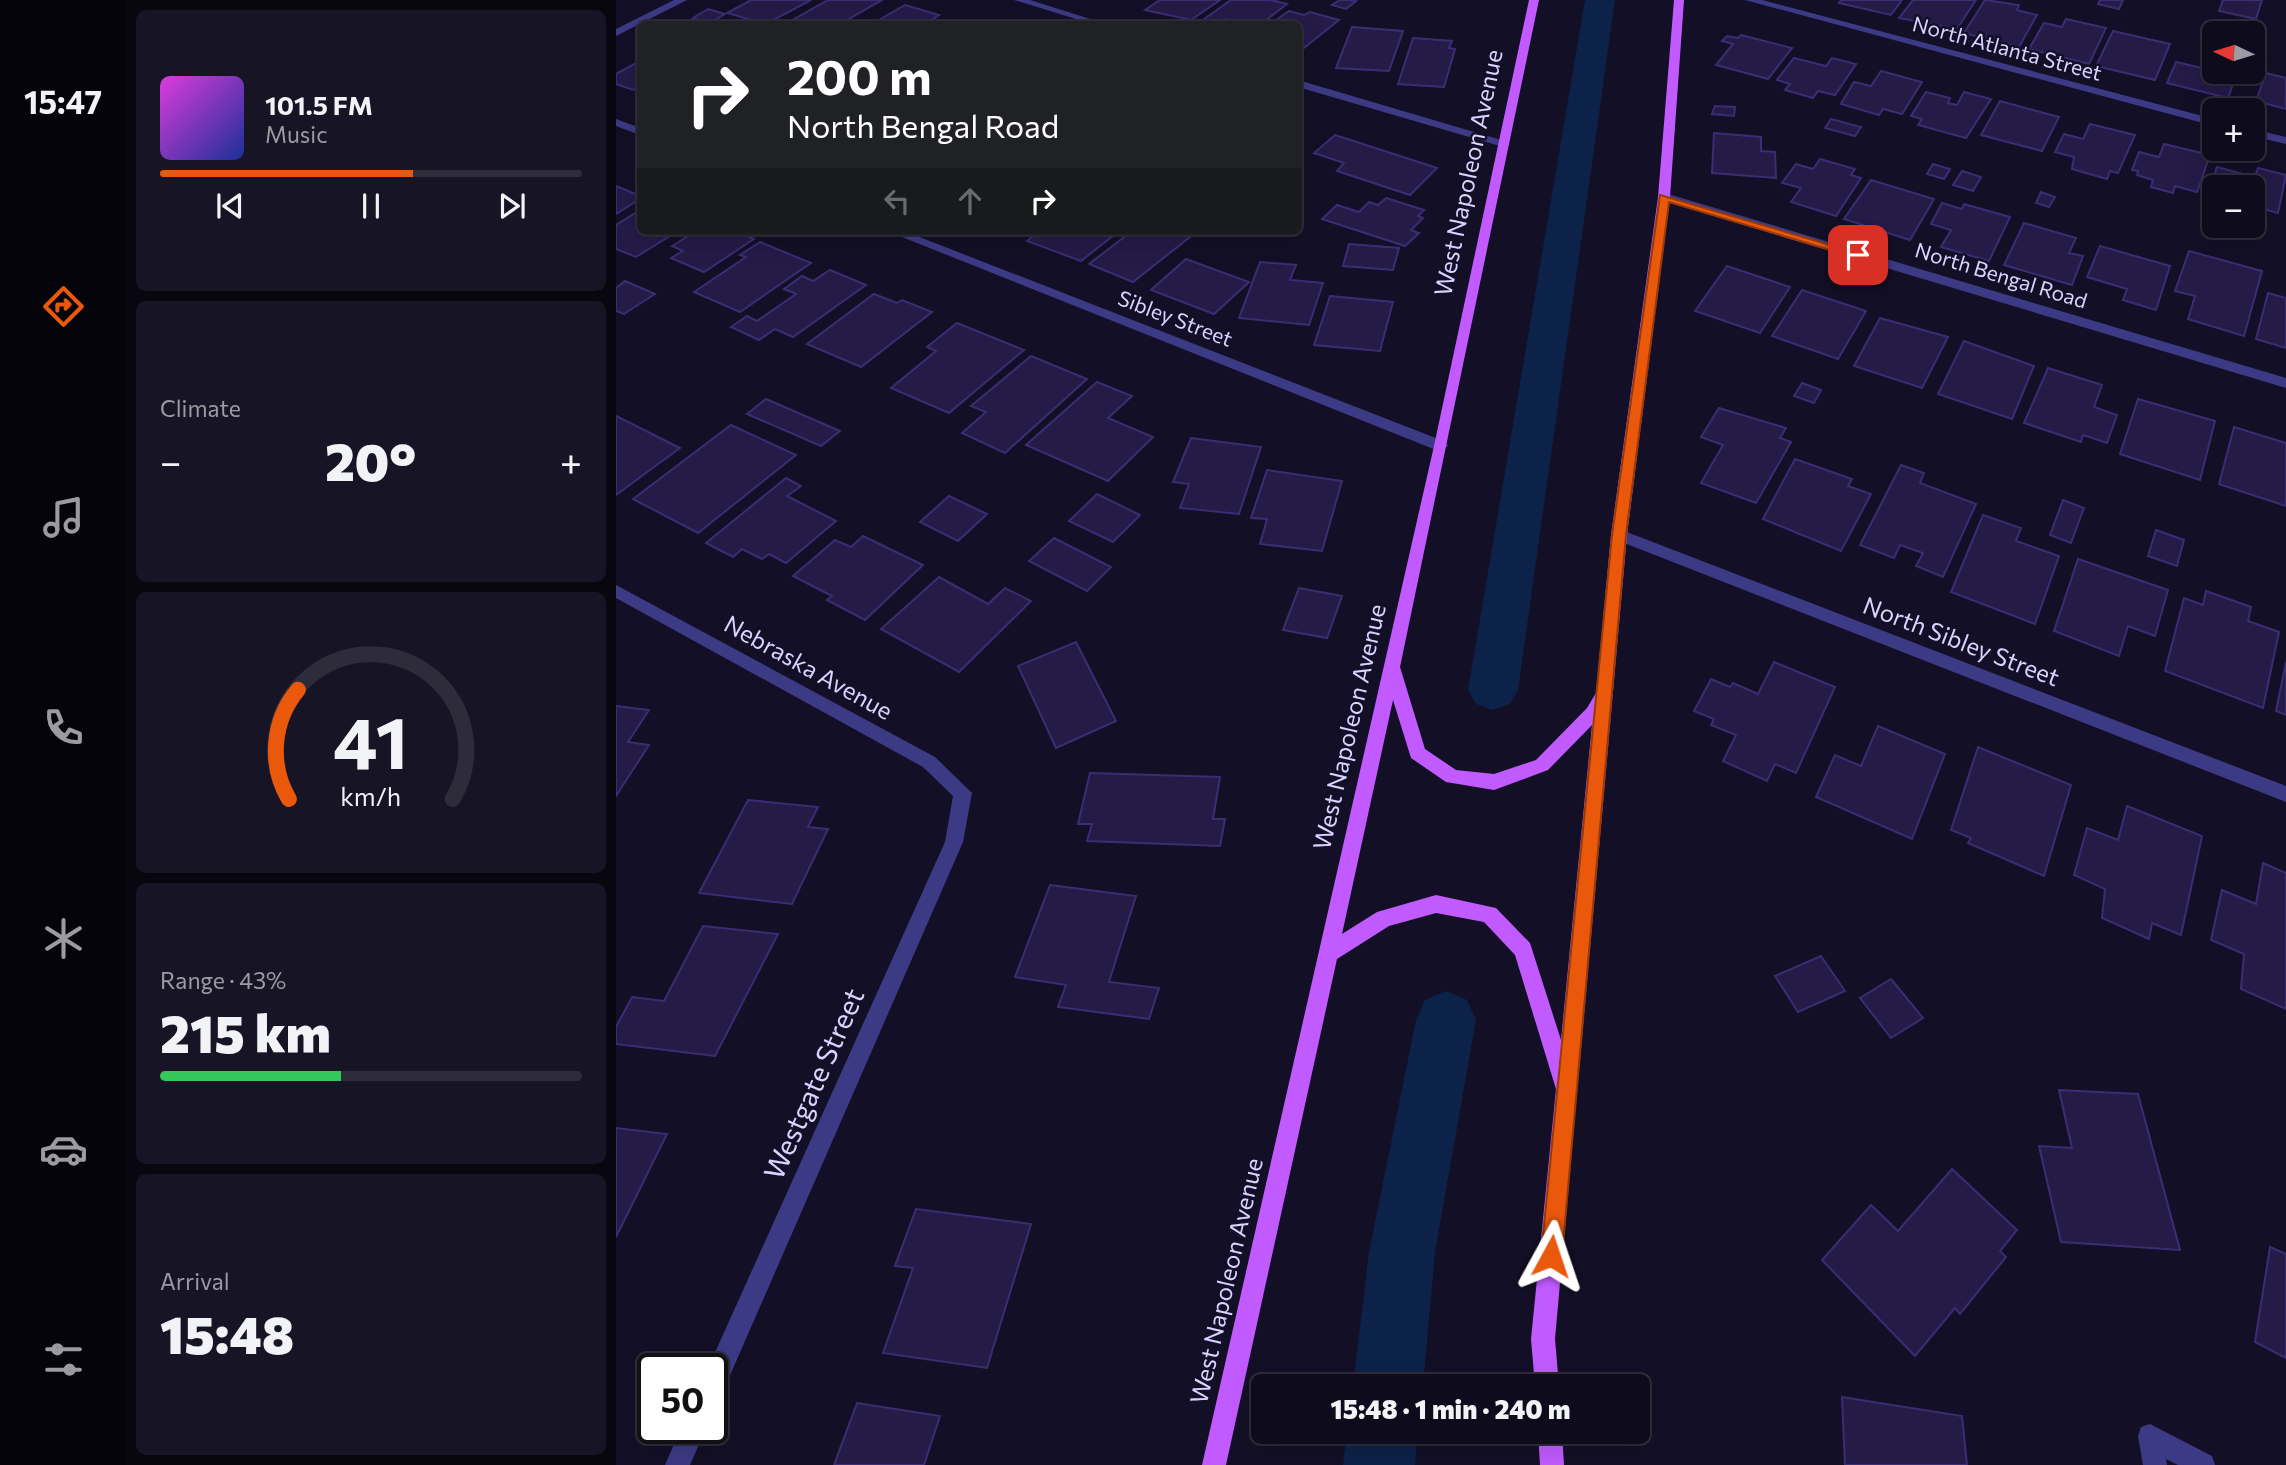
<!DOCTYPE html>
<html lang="en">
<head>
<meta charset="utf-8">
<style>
	:root { --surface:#0e0b1c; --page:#171425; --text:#f1f3f6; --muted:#9b9ba3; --line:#2e2b3b; --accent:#ea580c }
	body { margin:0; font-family:Commissioner,sans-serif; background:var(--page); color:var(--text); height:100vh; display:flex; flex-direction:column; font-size:26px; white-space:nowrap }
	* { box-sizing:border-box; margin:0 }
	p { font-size:23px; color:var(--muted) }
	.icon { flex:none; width:38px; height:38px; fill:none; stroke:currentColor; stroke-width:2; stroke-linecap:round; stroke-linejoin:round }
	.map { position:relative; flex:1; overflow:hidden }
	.details { display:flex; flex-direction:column; gap:10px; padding:10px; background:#08060f; width:490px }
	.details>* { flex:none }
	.top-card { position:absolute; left:21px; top:21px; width:665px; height:214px; border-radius:10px; box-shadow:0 7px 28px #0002,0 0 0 2px var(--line); background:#202124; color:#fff; overflow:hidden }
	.needle { width:46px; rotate:274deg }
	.fabs { position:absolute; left:1586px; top:21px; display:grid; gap:14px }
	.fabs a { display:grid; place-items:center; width:63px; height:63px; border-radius:10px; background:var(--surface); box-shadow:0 7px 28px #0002,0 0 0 2px var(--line); font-size:35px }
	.speed { position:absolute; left:21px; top:1353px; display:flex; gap:14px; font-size:35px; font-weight:700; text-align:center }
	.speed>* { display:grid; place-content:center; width:91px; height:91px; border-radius:50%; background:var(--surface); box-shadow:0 7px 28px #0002,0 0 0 2px var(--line); line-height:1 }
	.speed .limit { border:4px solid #111; border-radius:10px; background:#fff; color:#111 }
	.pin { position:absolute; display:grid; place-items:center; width:60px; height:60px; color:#fff; margin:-30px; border-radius:14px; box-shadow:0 4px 10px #0006 }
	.me { position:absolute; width:77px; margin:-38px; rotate:5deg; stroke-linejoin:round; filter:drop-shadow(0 0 5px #0008) }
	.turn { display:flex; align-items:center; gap:24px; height:147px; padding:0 35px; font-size:32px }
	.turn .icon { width:91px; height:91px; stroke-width:2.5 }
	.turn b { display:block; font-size:49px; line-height:60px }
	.lanes { display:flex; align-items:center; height:66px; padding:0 35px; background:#0003; justify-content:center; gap:35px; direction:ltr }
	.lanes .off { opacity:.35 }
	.big { font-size:52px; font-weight:800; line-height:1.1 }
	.details .card { flex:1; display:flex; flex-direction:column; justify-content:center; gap:10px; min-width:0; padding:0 24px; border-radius:10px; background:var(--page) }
	.details .dial { align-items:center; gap:0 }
	.dial svg { height:182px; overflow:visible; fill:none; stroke:var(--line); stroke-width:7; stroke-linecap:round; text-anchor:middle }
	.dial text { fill:var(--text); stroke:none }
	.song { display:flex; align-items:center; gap:21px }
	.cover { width:84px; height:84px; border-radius:10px; background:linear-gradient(135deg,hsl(300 70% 55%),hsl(230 70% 35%)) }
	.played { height:7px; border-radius:4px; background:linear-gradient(90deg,var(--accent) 60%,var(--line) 60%) }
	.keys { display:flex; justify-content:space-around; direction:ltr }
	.heat { display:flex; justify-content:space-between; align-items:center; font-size:38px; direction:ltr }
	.charge { height:10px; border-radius:5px; background:linear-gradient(90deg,#34c759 43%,var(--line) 0) }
	.trip { position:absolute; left:635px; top:1374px; width:399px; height:70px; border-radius:10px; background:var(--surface); box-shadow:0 7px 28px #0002,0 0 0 2px var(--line); font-weight:800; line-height:70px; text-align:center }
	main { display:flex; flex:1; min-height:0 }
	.tab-bar { display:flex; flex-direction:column; width:126px; justify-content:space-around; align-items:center; background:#06040b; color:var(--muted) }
	.tab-bar .icon { width:49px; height:49px }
	.tab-bar .selected { color:var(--accent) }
	.tab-bar b { font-size:32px; color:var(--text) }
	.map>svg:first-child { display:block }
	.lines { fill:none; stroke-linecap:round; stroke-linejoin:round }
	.canal { fill:#0c2248; fill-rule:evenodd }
	.building { fill:#241b47; stroke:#3b2d73; stroke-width:2 }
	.minor { fill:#3d3a85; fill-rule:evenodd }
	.major { fill:#c25bff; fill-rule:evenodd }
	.route { fill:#ea580c; stroke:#983908; stroke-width:2 }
	.labels { text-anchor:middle; stroke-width:5; stroke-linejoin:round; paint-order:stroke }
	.far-street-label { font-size:21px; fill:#d9d4ff; stroke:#130f26 }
	.street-label { font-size:24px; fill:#d9d4ff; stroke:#130f26 }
	.near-street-label { font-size:28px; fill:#d9d4ff; stroke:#130f26 }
</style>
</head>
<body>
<main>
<nav class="tab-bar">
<b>15:47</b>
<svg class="icon selected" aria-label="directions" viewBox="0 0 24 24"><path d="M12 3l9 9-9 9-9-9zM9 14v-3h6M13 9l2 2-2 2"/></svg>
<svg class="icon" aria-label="music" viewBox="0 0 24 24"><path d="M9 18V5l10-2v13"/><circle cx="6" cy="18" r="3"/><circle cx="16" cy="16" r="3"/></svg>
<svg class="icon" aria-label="phone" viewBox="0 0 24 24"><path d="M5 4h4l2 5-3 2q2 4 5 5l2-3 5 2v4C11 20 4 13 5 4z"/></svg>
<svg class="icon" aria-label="climate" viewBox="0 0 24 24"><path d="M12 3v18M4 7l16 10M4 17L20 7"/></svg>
<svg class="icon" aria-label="car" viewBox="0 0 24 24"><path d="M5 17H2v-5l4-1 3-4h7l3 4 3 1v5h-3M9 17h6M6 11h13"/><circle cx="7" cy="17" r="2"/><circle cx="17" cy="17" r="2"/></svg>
<svg class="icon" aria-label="filters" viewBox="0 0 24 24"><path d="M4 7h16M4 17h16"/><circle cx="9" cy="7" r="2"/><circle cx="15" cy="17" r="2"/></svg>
</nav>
<section class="details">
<div class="card">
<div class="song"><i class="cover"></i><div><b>101.5 FM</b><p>Music</p></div></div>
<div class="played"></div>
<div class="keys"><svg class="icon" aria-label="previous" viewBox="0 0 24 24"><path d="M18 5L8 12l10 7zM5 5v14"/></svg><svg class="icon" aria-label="pause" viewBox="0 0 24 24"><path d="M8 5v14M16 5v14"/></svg><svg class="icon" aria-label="next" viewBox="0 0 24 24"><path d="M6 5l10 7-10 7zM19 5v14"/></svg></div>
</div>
<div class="card"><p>Climate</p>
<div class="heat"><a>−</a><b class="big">20°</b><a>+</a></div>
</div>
<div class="card dial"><svg viewBox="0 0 100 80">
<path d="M14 69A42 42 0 1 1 86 69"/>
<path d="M14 69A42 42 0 0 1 18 21" stroke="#ea580c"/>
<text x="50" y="56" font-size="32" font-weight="700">41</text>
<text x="50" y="72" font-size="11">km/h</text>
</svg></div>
<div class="card"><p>Range · 43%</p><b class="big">215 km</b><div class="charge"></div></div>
<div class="card"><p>Arrival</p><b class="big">15:48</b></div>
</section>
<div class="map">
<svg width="1670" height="1465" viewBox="0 0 1670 1465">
	<rect width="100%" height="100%" fill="#130f26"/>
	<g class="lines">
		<g class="canal">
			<polygon points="969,0 999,0 902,690 894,704 877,710 860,704 852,690"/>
			<polygon points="830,991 851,1000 860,1020 819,1252 807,1386 737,1386 753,1252 800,1020 809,1000"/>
			<polygon points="731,1432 802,1432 799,1465 727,1465"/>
		</g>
	</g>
	<g class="building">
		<polygon points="135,0 195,0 150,24 111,13"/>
		<polygon points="212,0 266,0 224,24 173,22"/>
		<polygon points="544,0 604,0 575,20 529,10"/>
		<polygon points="615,0 655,0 671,4 645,24 615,24 619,22 610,19 603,24 581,24"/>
		<polygon points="724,0 735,0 740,1 730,9 716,5"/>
		<polygon points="1225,0 1286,0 1275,15 1223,3"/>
		<polygon points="1297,0 1360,0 1341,29 1283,18"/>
		<polygon points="1369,0 1403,5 1401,10 1421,15 1403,47 1348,33"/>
		<polygon points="1484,0 1507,0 1503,9 1482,4"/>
		<polygon points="1607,0 1606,0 1646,0 1640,19 1603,11"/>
		<polygon points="289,5 323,15 309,24 256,24"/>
		<polygon points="92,9 109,14 94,23 77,18"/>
		<polygon points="673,11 688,15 694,12 723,20 684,51 682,24 654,24"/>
		<polygon points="1450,19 1490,28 1473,64 1413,49 1428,23 1446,27"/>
		<polygon points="1623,25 1640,29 1636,38 1636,33 1619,33"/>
		<polygon points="736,27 787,31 773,71 720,68"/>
		<polygon points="1497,31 1554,44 1539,80 1480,66"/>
		<polygon points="1125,35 1176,48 1152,79 1100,65 1117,44 1106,41 1111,36 1122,38"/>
		<polygon points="797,38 836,41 833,48 839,49 828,87 782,84"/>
		<polygon points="1178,58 1210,66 1216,58 1240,64 1219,95 1202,91 1197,98 1169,90 1174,84 1161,80"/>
		<polygon points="24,61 24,86 17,90 0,84 0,74"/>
		<polygon points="1560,62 1620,76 1612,98 1551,83"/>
		<polygon points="1265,71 1306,82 1286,114 1267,109 1263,115 1225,104 1238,82 1255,86"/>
		<polygon points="1650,73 1670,78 1670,109 1640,101"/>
		<polygon points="1310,92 1334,98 1332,103 1341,105 1348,92 1375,99 1350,138 1302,125 1306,119 1295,116"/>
		<polygon points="1384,101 1443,117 1426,151 1365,135"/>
		<polygon points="1099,106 1119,107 1118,116 1096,114"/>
		<polygon points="1215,119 1245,127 1239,136 1209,128"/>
		<polygon points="1474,124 1519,135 1502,173 1494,171 1491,179 1456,169 1458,157 1439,152 1448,134 1467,139"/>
		<polygon points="1098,133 1145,137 1145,151 1159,152 1160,178 1096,173"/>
		<polygon points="719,135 821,168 794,195 721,171 728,163 698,153"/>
		<polygon points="1548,144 1594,155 1581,192 1559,186 1557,193 1535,187 1537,180 1521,175 1522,171 1516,170 1523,152 1543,157"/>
		<polygon points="1204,159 1239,169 1235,175 1245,178 1220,216 1175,202 1185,188 1166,183 1180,164 1197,169"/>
		<polygon points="1317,164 1334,169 1328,179 1311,174"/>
		<polygon points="1601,167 1627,174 1626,179 1637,182 1642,168 1670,175 1662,213 1636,206 1636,187 1598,187 1598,196 1591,194"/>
		<polygon points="1346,171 1365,177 1357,191 1337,185"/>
		<polygon points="1255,180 1318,199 1294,240 1228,219"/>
		<polygon points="0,186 24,196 24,199 0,214"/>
		<polygon points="1425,192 1439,197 1433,207 1420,203"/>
		<polygon points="770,198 808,210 802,216 807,218 795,230 803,233 789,246 706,219 721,205 743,212 753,202 762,205"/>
		<polygon points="1326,203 1346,209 1348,204 1394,217 1373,261 1325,247 1335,230 1315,224"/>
		<polygon points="24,210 24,231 62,231 20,257 0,249 0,225"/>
		<polygon points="1408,223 1460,238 1453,253 1467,256 1456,285 1388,265"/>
		<polygon points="80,231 119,231 138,239 88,272 55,258 67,251 56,246"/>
		<polygon points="424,231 487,231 498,235 465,261 411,241"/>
		<polygon points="516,231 557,231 574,237 517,282 473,264"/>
		<polygon points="144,242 195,263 124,312 78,292 130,257 124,255"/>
		<polygon points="733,244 783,248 777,270 727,266"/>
		<polygon points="1484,246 1554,266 1540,310 1507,300 1511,289 1471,277"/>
		<polygon points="1573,251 1646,271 1628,336 1572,319 1579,296 1559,291"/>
		<polygon points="570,259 633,282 598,314 535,290"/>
		<polygon points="644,262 680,265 674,280 707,283 693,325 623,318"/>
		<polygon points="1111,266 1174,287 1144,333 1079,311"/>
		<polygon points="214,270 250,285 177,337 159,329 143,340 115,327 131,316 141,321 180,294 168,289 186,276 197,281"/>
		<polygon points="9,281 39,294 8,314 0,311 0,288"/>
		<polygon points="1186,290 1250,311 1222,359 1156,336"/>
		<polygon points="1652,293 1670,298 1670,348 1640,339"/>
		<polygon points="258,294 281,303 286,300 316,312 245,367 191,344"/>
		<polygon points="714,296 777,302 764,351 698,345"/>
		<polygon points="1264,318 1332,337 1306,388 1238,366"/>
		<polygon points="341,323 408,350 333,413 275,388 320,351 311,347"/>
		<polygon points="1348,341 1418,366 1396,419 1322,394"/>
		<polygon points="415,356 471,379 389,453 346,433 370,412 355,406"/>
		<polygon points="1432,368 1486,385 1478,407 1501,415 1491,443 1467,435 1465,442 1408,423"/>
		<polygon points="481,382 516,396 492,418 537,437 492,481 410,445"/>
		<polygon points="1186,383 1205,390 1198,403 1178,396"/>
		<polygon points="150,399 224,431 205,446 131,414"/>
		<polygon points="1522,399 1599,421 1584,480 1504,454"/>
		<polygon points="1103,408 1170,428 1164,438 1175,442 1140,503 1085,483 1107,445 1085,437"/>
		<polygon points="0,416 64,448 0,495"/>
		<polygon points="115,425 180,455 82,533 17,499"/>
		<polygon points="1618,427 1670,443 1670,506 1603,484"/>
		<polygon points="575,438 645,447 623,514 564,508 573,484 557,482"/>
		<polygon points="1179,459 1236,479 1232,486 1255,494 1225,551 1147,519"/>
		<polygon points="1285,465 1308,473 1304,483 1360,504 1327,577 1300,566 1307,553 1284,545 1278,558 1244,545"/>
		<polygon points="651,470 726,481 706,551 644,544 651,519 635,518"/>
		<polygon points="170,478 185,486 171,496 220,521 170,563 153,554 146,559 126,549 117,557 90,543"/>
		<polygon points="481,494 524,515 497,542 453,521"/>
		<polygon points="333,496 371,514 342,541 304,522"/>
		<polygon points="1447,500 1468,508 1455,543 1434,535"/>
		<polygon points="1367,515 1405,528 1400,541 1443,556 1419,624 1335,592"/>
		<polygon points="1540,530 1568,540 1561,566 1532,556"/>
		<polygon points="247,536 307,565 249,620 211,600 216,596 177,576 219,540 235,547"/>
		<polygon points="438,538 495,567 471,591 413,561"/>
		<polygon points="1462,559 1552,590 1539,636 1512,626 1503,656 1438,631"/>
		<polygon points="323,577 372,604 389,588 415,601 343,672 265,629"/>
		<polygon points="683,588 726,596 711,638 667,630"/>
		<polygon points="1590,591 1635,607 1632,621 1663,632 1647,708 1549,671 1568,598 1587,605"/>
		<polygon points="460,642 500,721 440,748 402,666"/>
		<polygon points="1158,662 1219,687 1180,773 1159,764 1151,781 1107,761 1120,735 1095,725 1098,719 1078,711 1095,679 1114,687 1117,683 1142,694"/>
		<polygon points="1670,662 1670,715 1660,711"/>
		<polygon points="0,706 33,710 12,742 33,745 0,796"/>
		<polygon points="1262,726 1329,754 1296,839 1200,797 1219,755 1245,766"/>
		<polygon points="1362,747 1455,785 1428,876 1352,843 1355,838 1335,830"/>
		<polygon points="474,773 604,777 597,819 609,819 604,846 471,841 476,824 462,824"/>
		<polygon points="132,800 202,807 192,827 212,829 176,904 83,893"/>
		<polygon points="1511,806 1586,836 1565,935 1536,923 1533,939 1486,918 1489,889 1458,875 1471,828 1502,840"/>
		<polygon points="1647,863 1670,873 1670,1009 1625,989 1628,954 1595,940 1606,890 1640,904"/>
		<polygon points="434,885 520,896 493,982 543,988 533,1019 442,1007 450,985 399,977"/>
		<polygon points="87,926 162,934 99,1056 0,1044 0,1027 16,997 48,1001"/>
		<polygon points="1205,956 1229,991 1182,1012 1159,976"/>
		<polygon points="1275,979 1307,1018 1275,1038 1244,998"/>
		<polygon points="1443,1090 1522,1094 1564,1250 1445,1242 1423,1146 1456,1148"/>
		<polygon points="0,1128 51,1134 0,1237"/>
		<polygon points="1336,1169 1401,1230 1384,1251 1390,1257 1344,1314 1339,1308 1299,1356 1206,1260 1255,1205 1282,1231"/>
		<polygon points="300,1209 415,1224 371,1368 267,1353 297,1268 279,1266"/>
		<polygon points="1654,1247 1670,1254 1670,1358 1639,1342"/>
		<polygon points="1226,1397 1346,1416 1351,1465 1229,1465"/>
		<polygon points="241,1403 324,1416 308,1465 218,1465"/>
	</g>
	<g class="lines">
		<g class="minor">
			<polygon points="58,0 71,0 0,36 0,29"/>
			<polygon points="398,0 414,0 490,24 476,24"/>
			<polygon points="1129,0 1146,0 1598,119 1598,126"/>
			<polygon points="682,80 892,142 894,144 884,146 682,87"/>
			<polygon points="0,119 24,128 24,135 0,126"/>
			<polygon points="1636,129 1670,137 1670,144 1636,136"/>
			<polygon points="1044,194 1052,194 1670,378 1670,388 1044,200"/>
			<polygon points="271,231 288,231 830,442 832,446 825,451 820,450"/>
			<polygon points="1003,529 1670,786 1670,802 998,539 995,535"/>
			<polygon points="0,585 319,757 356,793 347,842 105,1396 96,1399 96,1368 92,1368 329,842 337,796 307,767 0,598"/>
			<polygon points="1534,1424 1596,1456 1599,1465 1562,1465 1550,1459 1551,1465 1527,1465 1522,1436 1525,1427"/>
			<polygon points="65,1428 90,1428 74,1465 49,1465"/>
		</g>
		<g class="major">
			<path d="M913 0H923L784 667 809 749 840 770 878 774 920 760 971 708 980 693 995 535 1042 197 1058 0H1068L1054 197 1011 535 939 1339 943 1386H919L915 1339 940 1089 899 955 868 922 820 913 773 926 721 959 610 1465H586L818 446ZM777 700 795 758 830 782 878 790 932 770 976 725 945 1040 914 943 880 908 820 895 761 912 726 934Z"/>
			<polygon points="922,1432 946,1432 948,1465 924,1465"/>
		</g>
	</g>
	<polygon class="route" points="1044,195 1248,255 1238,257 1053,202 1010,535 946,1256 943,1263 935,1267 928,1263 925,1256 996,535"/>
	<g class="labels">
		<g class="far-street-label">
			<text transform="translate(1391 49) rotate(15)" y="7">North Atlanta Street</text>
			<text transform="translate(1385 276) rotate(17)" y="7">North Bengal Road</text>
			<text transform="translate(559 319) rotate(21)" y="7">Sibley Street</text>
		</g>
		<g class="street-label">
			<text transform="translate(853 173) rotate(-78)" y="8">West Napoleon Avenue</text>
			<text transform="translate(1345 642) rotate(21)" y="8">North Sibley Street</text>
			<text transform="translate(192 668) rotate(29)" y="8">Nebraska Avenue</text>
			<text transform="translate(734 727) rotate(-77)" y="8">West Napoleon Avenue</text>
			<text transform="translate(611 1281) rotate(-77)" y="8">West Napoleon Avenue</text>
		</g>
		<g class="near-street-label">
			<text transform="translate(198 1084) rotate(-66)" y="10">Westgate Street</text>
		</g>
	</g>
</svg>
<div class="fabs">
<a><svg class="needle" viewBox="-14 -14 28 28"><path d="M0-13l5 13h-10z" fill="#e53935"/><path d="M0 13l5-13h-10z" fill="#9b9ba3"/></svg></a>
<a>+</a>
<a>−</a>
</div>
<div class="speed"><div class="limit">50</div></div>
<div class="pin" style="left:1242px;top:255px;background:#d93025"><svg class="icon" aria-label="arrive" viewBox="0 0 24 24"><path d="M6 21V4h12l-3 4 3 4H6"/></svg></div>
<svg class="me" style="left:935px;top:1256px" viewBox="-20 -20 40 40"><path d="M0-17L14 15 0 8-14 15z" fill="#ea580c" stroke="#fff" stroke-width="4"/></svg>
<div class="trip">15:48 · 1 min · 240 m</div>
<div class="top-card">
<div class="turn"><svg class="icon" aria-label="right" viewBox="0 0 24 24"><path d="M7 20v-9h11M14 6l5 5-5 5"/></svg><div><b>200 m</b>North Bengal Road</div></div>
<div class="lanes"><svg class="icon off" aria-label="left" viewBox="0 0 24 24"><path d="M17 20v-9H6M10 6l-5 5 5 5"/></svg><svg class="icon off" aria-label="ahead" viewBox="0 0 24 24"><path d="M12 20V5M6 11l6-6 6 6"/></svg><svg class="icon" aria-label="right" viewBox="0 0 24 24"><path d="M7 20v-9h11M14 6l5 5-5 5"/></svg></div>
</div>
</div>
</main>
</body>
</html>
